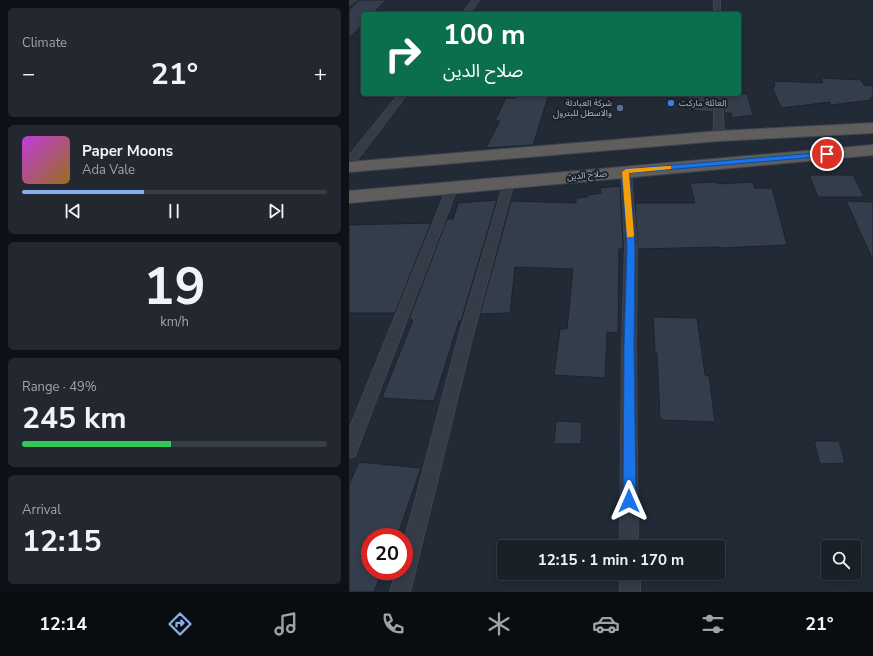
<!DOCTYPE html>
<html lang="en">
<head>
<meta charset="utf-8">
<style>
	:root { --surface:#1a2028; --page:#232830; --text:#f1f3f6; --muted:#9fa3a8; --line:#383e45; --accent:#89acef }
	body { margin:0; font-family:"Nunito Sans","Noto Sans Arabic",sans-serif; background:var(--page); color:var(--text); height:100vh; display:flex; flex-direction:column; font-size:15px; white-space:nowrap }
	* { box-sizing:border-box; margin:0 }
	p { font-size:13px; color:var(--muted) }
	.icon { flex:none; width:22px; height:22px; fill:none; stroke:currentColor; stroke-width:2; stroke-linecap:round; stroke-linejoin:round }
	.map { position:relative; flex:1; overflow:hidden }
	.drawer { display:flex; flex-direction:column; gap:8px; padding:8px; background:#0e1216; width:349px }
	.drawer>* { flex:none }
	.top-card { position:absolute; left:12px; top:12px; width:380px; height:84px; border-radius:4px; box-shadow:0 2px 6px #0003,0 0 0 1px var(--line); background:#0b6e4f; color:#fff; overflow:hidden }
	.tools { position:absolute; left:472px; top:540px; display:grid; gap:8px }
	.tools a { display:grid; place-items:center; width:40px; height:40px; border-radius:4px; background:var(--surface); box-shadow:0 2px 6px #0003,0 0 0 1px var(--line); font-size:20px }
	.speed { position:absolute; left:12px; top:528px; display:flex; gap:8px; font-size:20px; font-weight:700; text-align:center }
	.speed>* { display:grid; place-content:center; width:52px; height:52px; border-radius:50%; background:var(--surface); box-shadow:0 2px 6px #0003,0 0 0 1px var(--line); line-height:1 }
	.speed .limit { border:6px solid #d22; background:#fff; color:#111 }
	.pin { position:absolute; display:grid; place-items:center; width:34px; height:34px; color:#fff; margin:-17px; border:2px solid #fff; border-radius:50%; box-shadow:0 1px 4px #0007 }
	.me { position:absolute; width:44px; margin:-22px; rotate:0deg; stroke-linejoin:round; filter:drop-shadow(0 0 3px #0008) }
	.turn { display:flex; align-items:center; gap:14px; height:84px; padding:0 16px; font-size:18px }
	.turn .icon { width:52px; height:52px; stroke-width:2.5 }
	.turn b { display:block; font-size:28px; line-height:34px }
	.big { font-size:30px; font-weight:700; line-height:1.1 }
	.drawer .tile { flex:1; display:flex; flex-direction:column; justify-content:center; gap:6px; min-width:0; padding:0 14px; border-radius:6px; background:var(--page) }
	.drawer .dial { align-items:center; gap:0 }
	.dial b { font-size:52px; line-height:1 }
	.song { display:flex; align-items:center; gap:12px }
	.cover { width:48px; height:48px; border-radius:6px; background:linear-gradient(135deg,hsl(290 70% 55%),hsl(40 70% 35%)) }
	.played { height:4px; border-radius:2px; background:linear-gradient(90deg,var(--accent) 40%,var(--line) 40%) }
	.keys { display:flex; justify-content:space-around; direction:ltr }
	.heat { display:flex; justify-content:space-between; align-items:center; font-size:22px; direction:ltr }
	.charge { height:6px; border-radius:3px; background:linear-gradient(90deg,#34c759 49%,var(--line) 0) }
	.trip { position:absolute; left:148px; top:540px; width:228px; height:40px; border-radius:4px; background:var(--surface); box-shadow:0 2px 6px #0003,0 0 0 1px var(--line); font-weight:700; line-height:40px; text-align:center }
	.dock { display:flex; height:64px; justify-content:space-around; align-items:center; background:#0a0d10; color:var(--muted) }
	.dock .icon { width:28px; height:28px }
	.dock .current { color:var(--accent) }
	.dock b { font-size:18px; color:var(--text) }
	main { display:flex; flex:1; min-height:0 }
	.map>svg:first-child { display:block }
	.building { fill:#343d4c; stroke:#1d232d }
	.lines { fill:none; stroke-linecap:round; stroke-linejoin:round }
	.service-casing { stroke:#3f4550; stroke-width:2 }
	.trunk-casing { stroke:#404651; stroke-width:2 }
	.service { fill:#353c47; fill-rule:evenodd }
	.trunk { fill:#605e5d; fill-rule:evenodd }
	.route { fill:#1a73e8; stroke:#114b97 }
	.slow { fill:#f59e0b }
	.shop-dot { fill:#3f7fe0; stroke:#1b212b; stroke-width:1.5 }
	.service-dot { fill:#5c6f8a; stroke:#1b212b; stroke-width:1.5 }
	.labels { text-anchor:middle; stroke-width:4; stroke-linejoin:round; paint-order:stroke }
	.far-poi-label { font-size:9px; fill:#b0b6c3; stroke:#1b212b; text-anchor:end }
	.far-street-label { font-size:9px; fill:#b0b6c3; stroke:#1b212b }
</style>
</head>
<body>
<main>
<section class="drawer">
<div class="tile"><p>Climate</p>
<div class="heat"><a>−</a><b class="big">21°</b><a>+</a></div>
</div>
<div class="tile">
<div class="song"><i class="cover"></i><div><b>Paper Moons</b><p>Ada Vale</p></div></div>
<div class="played"></div>
<div class="keys"><svg class="icon" aria-label="previous" viewBox="0 0 24 24"><path d="M18 5L8 12l10 7zM5 5v14"/></svg><svg class="icon" aria-label="pause" viewBox="0 0 24 24"><path d="M8 5v14M16 5v14"/></svg><svg class="icon" aria-label="next" viewBox="0 0 24 24"><path d="M6 5l10 7-10 7zM19 5v14"/></svg></div>
</div>
<div class="tile dial"><b>19</b><p>km/h</p></div>
<div class="tile"><p>Range · 49%</p><b class="big">245 km</b><div class="charge"></div></div>
<div class="tile"><p>Arrival</p><b class="big">12:15</b></div>
</section>
<div class="map">
<svg width="524" height="592" viewBox="0 0 524 592">
	<rect width="100%" height="100%" fill="#222a36"/>
	<g class="building">
		<polygon points="10,0 37,0 24,14 14,14 14,24 0,38 0,10"/>
		<polygon points="472,78 512,80 515,85 524,86 524,97 521,98 522,100 482,105 481,102 432,108 423,87 426,87 425,81 474,83"/>
		<polygon points="169,94 200,94 184,145 137,148 151,121 146,121 157,98 167,98"/>
		<polygon points="339,94 364,94 364,112 339,110"/>
		<polygon points="374,94 398,94 404,115 382,118 382,113 375,113"/>
		<polygon points="460,175 504,175 515,197 469,197"/>
		<polygon points="368,182 369,184 403,182 406,188 423,188 438,245 371,248 370,247 289,249 286,203 346,203 341,183"/>
		<polygon points="271,186 274,247 274,249 270,249 269,333 258,332 256,378 205,375 211,329 218,329 224,269 166,267 161,313 131,314 162,201 227,203 227,198 238,197 238,195 252,193 251,188"/>
		<polygon points="148,200 112,321 110,321 85,401 33,398 64,320 60,319 98,219 104,219 109,203"/>
		<polygon points="497,201 524,202 524,260"/>
		<polygon points="82,223 46,313 0,313 0,225"/>
		<polygon points="304,317 348,318 356,375 360,376 366,422 311,420 308,353 306,353"/>
		<polygon points="207,421 233,422 232,444 205,444"/>
		<polygon points="465,441 490,441 496,463 471,464"/>
		<polygon points="10,462 72,468 48,537 21,537 21,571 33,571 25,592 0,592 0,485"/>
	</g>
	<g class="lines">
		<defs>
			<g id="service">
				<polygon points="0,0 7,0 0,5"/>
				<polygon points="124,0 130,0 120,14 113,14"/>
				<rect x="365" y="0" width="6" height="14"/>
				<polygon points="50,94 58,94 4,165 0,166 0,156"/>
				<polygon points="365,94 373,94 375,136 370,139 365,136"/>
				<polygon points="277,169 282,172 288,247 287,346 289,547 271,547 273,346 276,247 272,172"/>
				<polygon points="160,179 165,182 124,335 61,592 41,592 47,571 55,571 55,542 110,335 155,182"/>
				<polygon points="104,183 109,186 8,450 6,456 0,458 0,430 99,186"/>
				<rect x="271" y="573" width="20" height="19"/>
			</g>
			<g id="trunk">
				<polygon points="524,123 524,133 370,141 0,172 0,162 370,131"/>
				<polygon points="524,145 524,155 0,203 0,191"/>
			</g>
		</defs>
		<use href="#service" class="service-casing"/>
		<use href="#trunk" class="trunk-casing"/>
		<use href="#service" class="service"/>
		<use href="#trunk" class="trunk"/>
	</g>
	<polygon class="route" points="478,152 481,154 480,156 280,173 286,247 285,346 287,501 285,505 280,507 276,505 274,501 275,346 278,247 273,172 277,169"/>
	<polygon class="slow" points="319,166 322,166 322,169 280,173 285,235 284,237 278,237 273,172 277,169"/>
	<circle class="shop-dot" cx="322" cy="103" r="4"/>
	<circle class="service-dot" cx="271" cy="108" r="4"/>
	<g class="labels">
		<g class="far-poi-label">
			<text x="263" y="106">شركة العبادلة<tspan x="263" dy="10">والاسطل للبترول</tspan></text>
			<text x="330" y="106" text-anchor="start">العائلة ماركت</text>
		</g>
		<g class="far-street-label">
			<text transform="translate(238 175) rotate(-5)" y="3">صلاح الدين</text>
		</g>
	</g>
</svg>
<div class="tools">
<a><svg class="icon" aria-label="search" viewBox="0 0 24 24"><circle cx="10" cy="10" r="6"/><path d="M15 15l6 6"/></svg></a>
</div>
<div class="speed"><div class="limit">20</div></div>
<div class="pin" style="left:478px;top:154px;background:#d93025"><svg class="icon" aria-label="arrive" viewBox="0 0 24 24"><path d="M6 21V4h12l-3 4 3 4H6"/></svg></div>
<svg class="me" style="left:280px;top:501px" viewBox="-20 -20 40 40"><path d="M0-17L14 15 0 8-14 15z" fill="#1a73e8" stroke="#fff" stroke-width="4"/></svg>
<div class="trip">12:15 · 1 min · 170 m</div>
<div class="top-card">
<div class="turn"><svg class="icon" aria-label="right" viewBox="0 0 24 24"><path d="M7 20v-9h11M14 6l5 5-5 5"/></svg><div><b>100 m</b>صلاح الدين</div></div>
</div>
</div>
</main>
<nav class="dock">
<b>12:14</b>
<svg class="icon current" aria-label="directions" viewBox="0 0 24 24"><path d="M12 3l9 9-9 9-9-9zM9 14v-3h6M13 9l2 2-2 2"/></svg>
<svg class="icon" aria-label="music" viewBox="0 0 24 24"><path d="M9 18V5l10-2v13"/><circle cx="6" cy="18" r="3"/><circle cx="16" cy="16" r="3"/></svg>
<svg class="icon" aria-label="phone" viewBox="0 0 24 24"><path d="M5 4h4l2 5-3 2q2 4 5 5l2-3 5 2v4C11 20 4 13 5 4z"/></svg>
<svg class="icon" aria-label="climate" viewBox="0 0 24 24"><path d="M12 3v18M4 7l16 10M4 17L20 7"/></svg>
<svg class="icon" aria-label="car" viewBox="0 0 24 24"><path d="M5 17H2v-5l4-1 3-4h7l3 4 3 1v5h-3M9 17h6M6 11h13"/><circle cx="7" cy="17" r="2"/><circle cx="17" cy="17" r="2"/></svg>
<svg class="icon" aria-label="filters" viewBox="0 0 24 24"><path d="M4 7h16M4 17h16"/><circle cx="9" cy="7" r="2"/><circle cx="15" cy="17" r="2"/></svg>
<b>21°</b>
</nav>
</body>
</html>
